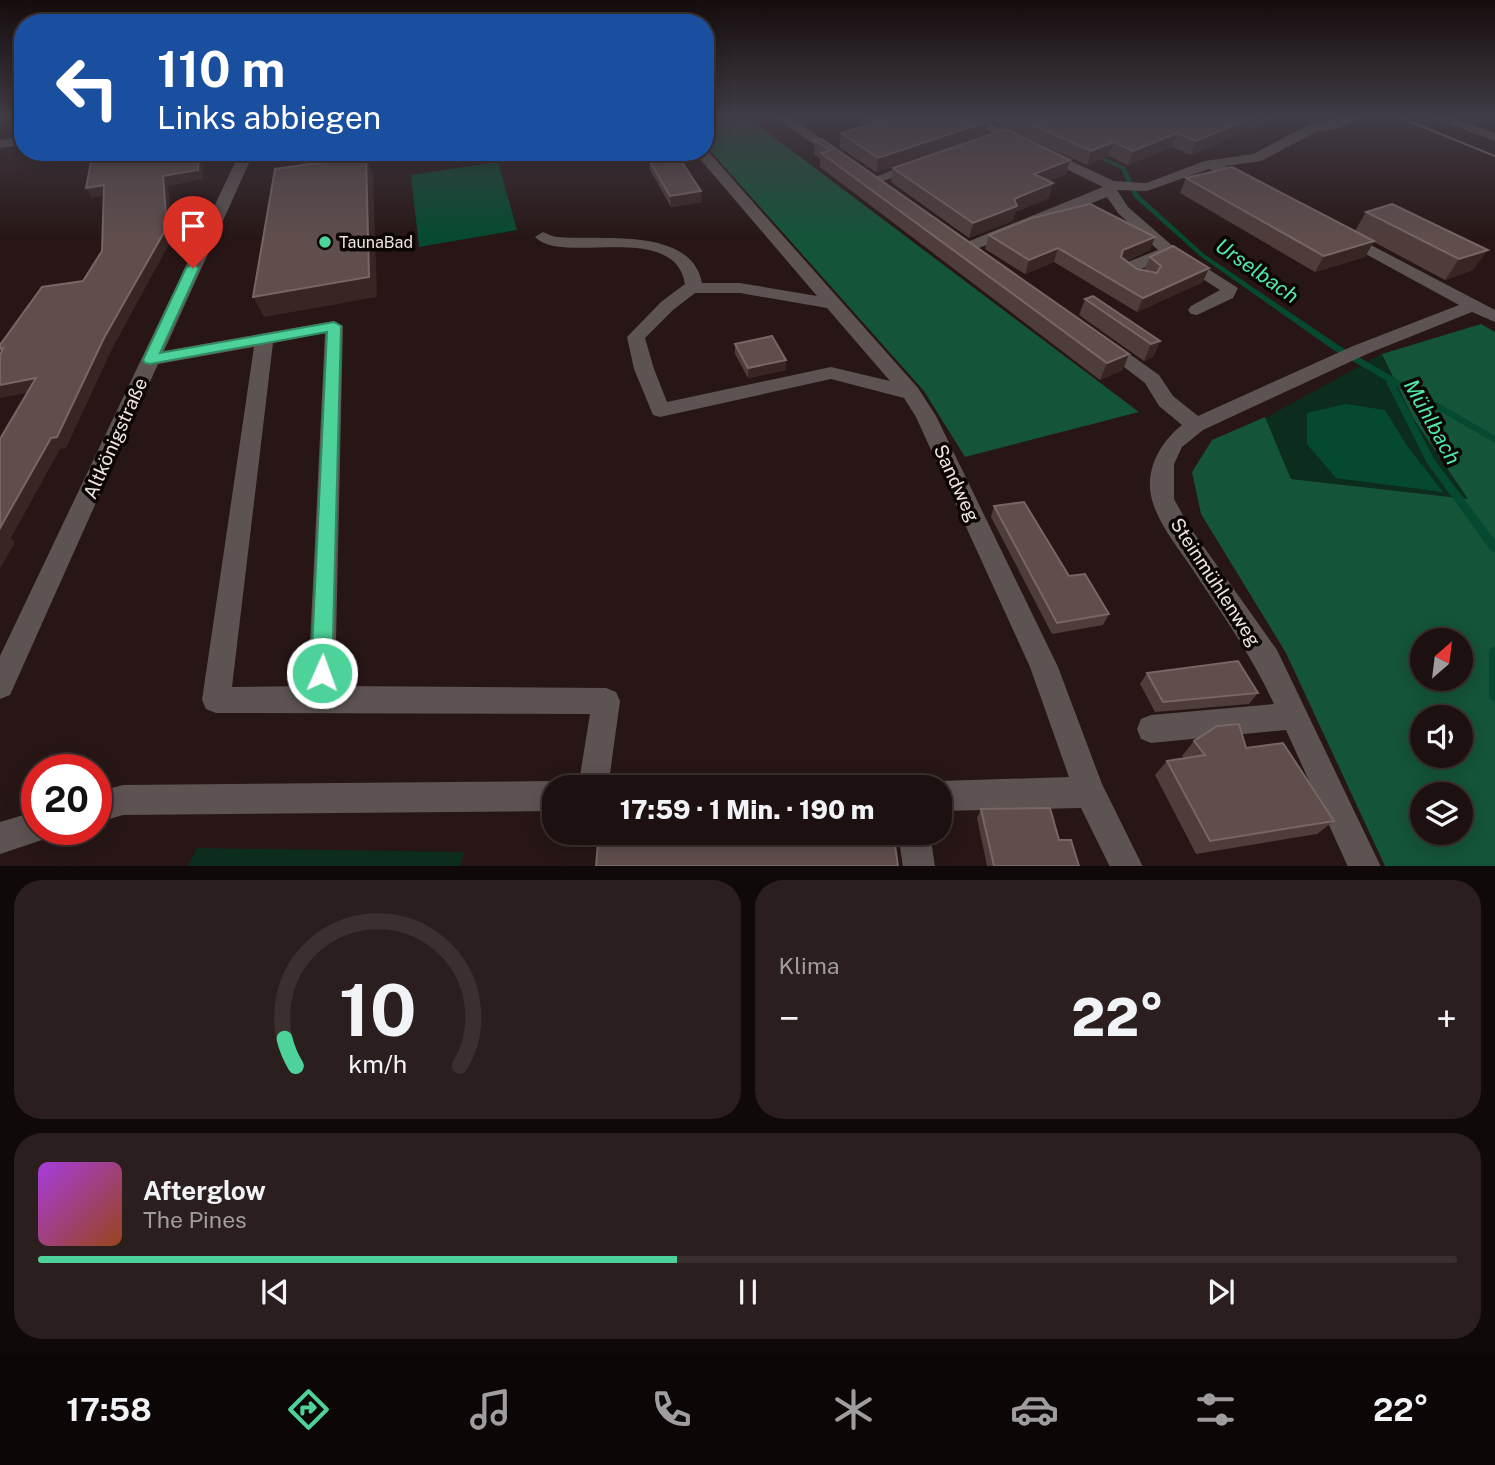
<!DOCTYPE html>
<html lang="de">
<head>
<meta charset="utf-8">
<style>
	:root { --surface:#1d1010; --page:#2a1e1e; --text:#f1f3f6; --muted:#a09d9f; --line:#3b3030; --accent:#4dd39a }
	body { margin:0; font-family:"Public Sans",sans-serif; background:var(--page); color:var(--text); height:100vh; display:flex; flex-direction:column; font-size:26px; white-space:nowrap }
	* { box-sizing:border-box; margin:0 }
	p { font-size:23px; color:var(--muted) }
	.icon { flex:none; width:38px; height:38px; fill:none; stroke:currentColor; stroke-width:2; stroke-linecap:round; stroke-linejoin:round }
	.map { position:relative; height:866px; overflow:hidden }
	.drawer { display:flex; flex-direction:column; gap:14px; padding:14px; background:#100909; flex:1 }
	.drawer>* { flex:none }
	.top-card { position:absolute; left:14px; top:14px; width:700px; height:147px; border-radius:28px; box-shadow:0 4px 18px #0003,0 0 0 2px var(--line); background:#1a4fa0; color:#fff; overflow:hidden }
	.needle { width:46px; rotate:28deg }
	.controls { position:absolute; left:1410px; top:628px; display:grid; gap:14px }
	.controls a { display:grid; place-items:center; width:63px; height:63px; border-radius:50%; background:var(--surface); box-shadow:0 4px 18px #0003,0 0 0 2px var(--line); font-size:35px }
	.speed { position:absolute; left:21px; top:754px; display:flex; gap:14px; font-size:35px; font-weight:700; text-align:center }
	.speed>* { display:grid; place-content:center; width:91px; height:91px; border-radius:50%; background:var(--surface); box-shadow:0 4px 18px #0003,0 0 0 2px var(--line); line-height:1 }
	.speed .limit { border:10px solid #d22; background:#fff; color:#111 }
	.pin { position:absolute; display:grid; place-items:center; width:60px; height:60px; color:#fff; margin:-72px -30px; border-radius:50% 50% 50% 0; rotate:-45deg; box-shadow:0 0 7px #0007 }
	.pin .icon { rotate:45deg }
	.me { position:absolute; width:77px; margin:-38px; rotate:2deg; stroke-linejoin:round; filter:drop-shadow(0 0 5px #0008) }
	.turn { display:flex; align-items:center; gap:24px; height:147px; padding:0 28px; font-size:32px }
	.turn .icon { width:91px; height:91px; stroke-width:2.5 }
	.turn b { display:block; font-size:49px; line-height:60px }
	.big { font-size:52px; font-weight:800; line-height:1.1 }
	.drawer .tile { flex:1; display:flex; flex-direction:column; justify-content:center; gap:10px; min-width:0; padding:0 24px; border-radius:28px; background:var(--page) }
	.drawer .dial { align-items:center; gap:0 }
	.dial svg { height:182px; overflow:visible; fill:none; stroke:var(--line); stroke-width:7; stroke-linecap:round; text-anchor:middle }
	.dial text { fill:var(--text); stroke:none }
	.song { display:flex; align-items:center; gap:21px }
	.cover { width:84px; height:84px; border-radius:10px; background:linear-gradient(135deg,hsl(280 70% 55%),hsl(20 70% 35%)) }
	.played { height:7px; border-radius:4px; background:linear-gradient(90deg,var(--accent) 45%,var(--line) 45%) }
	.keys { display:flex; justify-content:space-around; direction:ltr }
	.heat { display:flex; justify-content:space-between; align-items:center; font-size:38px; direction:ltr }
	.drawer .tiles { flex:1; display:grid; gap:14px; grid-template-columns:1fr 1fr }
	.tile:last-child { grid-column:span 2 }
	.trip { position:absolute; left:542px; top:775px; width:410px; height:70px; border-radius:28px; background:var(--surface); box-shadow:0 4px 18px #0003,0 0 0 2px var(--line); font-weight:800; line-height:70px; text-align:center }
	.dock { display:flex; height:112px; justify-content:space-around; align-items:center; background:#0c0606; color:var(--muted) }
	.dock .icon { width:49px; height:49px }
	.dock .selected { color:var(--accent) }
	.dock b { font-size:32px; color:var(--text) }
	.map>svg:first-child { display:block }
	.green { fill:#0c2c1e }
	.forest { fill:#145439; fill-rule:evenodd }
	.water { fill:#054a30 }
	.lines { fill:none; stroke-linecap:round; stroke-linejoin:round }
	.stream { fill:#054a30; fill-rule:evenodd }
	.minor { fill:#5d5352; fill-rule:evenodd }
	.tram { stroke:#8a7b7a; stroke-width:2 }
	.wall { fill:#4f3d3c }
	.shaded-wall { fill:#382625 }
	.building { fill:#604e4d; stroke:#776665; stroke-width:2 }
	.route { fill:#4dd39a; stroke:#328964; stroke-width:2 }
	.poi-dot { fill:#4dd39a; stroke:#0b0504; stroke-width:2.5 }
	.labels { text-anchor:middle; stroke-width:7; stroke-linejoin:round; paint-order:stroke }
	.far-poi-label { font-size:16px; fill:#f0e3e2; stroke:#0b0504; text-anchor:start }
	.street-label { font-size:19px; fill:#f0e3e2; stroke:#0b0504 }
	.water-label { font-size:21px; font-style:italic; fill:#50eaa9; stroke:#0b0504 }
</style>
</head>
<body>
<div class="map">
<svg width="1495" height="867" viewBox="0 0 1495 867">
	<rect width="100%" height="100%" fill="#271615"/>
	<g class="green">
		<polygon points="1382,354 1413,418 1468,499 1291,479 1265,418"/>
		<polygon points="197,848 464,852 460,866 188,866"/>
	</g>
	<g class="forest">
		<polygon points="705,118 754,118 759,126 1139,412 965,457 924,391 705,145"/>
		<path d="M1481 324 1495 332V866H1385L1286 653 1201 514 1192 472 1212 440 1265 417 1291 479 1468 499 1413 418 1382 354ZM1423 640H1461V679H1423ZM1423 718H1461V756H1423ZM1423 794H1461V833H1423Z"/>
	</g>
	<g class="water">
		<polygon points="498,162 517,230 419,247 411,175"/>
		<polygon points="1346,404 1385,410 1407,446 1443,492 1336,478 1307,444 1307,413"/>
	</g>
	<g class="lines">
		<g class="stream">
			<polygon points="1093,152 1125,167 1139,195 1204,254 1338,345 1495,436 1495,443 1396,386 1434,459 1495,540 1495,552 1491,551 1427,463 1386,382 1387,381 1332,349 1200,256 1134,197 1121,169 1091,155 1090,154"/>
			<polygon points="1495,647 1495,701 1491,700 1489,696 1489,652 1491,648"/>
		</g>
		<g class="minor">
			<polygon points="777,118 791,118 848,157 846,160 836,160"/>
			<path d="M962 118H978L1114 181 1146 183 1205 161 1253 154 1310 124 1343 118H1361L1337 129 1318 131 1261 161 1225 166 1251 180V186H1241L1209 169 1147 191 1117 190 1128 207 1175 248 1238 288 1233 298 1197 315 1191 314 1188 310 1191 306 1220 290 1168 257 1139 270 1152 280 1150 284C1138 286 1125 278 1118 269L1120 265 1158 250 1118 213 1107 197 974 250H962L960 247 962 244 1103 187Z"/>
			<polygon points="1433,118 1451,118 1495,133 1495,141"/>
			<polygon points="23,137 23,145 0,148 0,140"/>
			<path d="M706 149 918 388 936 416 1058 667 1102 784 1143 867H1110L1081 808 940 811V788H928L940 781 1069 777 1030 667 916 417 904 398 831 379 660 417 653 415 634 369 627 337 661 302 685 284C675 220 561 266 535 237L543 232C548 234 553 237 558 237 601 241 691 226 702 283H740L817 296 694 152H705ZM695 293H740L827 308 890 381 831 367 667 402 654 369 645 338 673 310Z"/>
			<path d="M240 152H254L164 351 334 321 343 326 335 686 606 688 616 692 620 701 608 788H578L590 714 216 713 206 709 202 700 254 347 158 364 10 695 0 699V656ZM325 333 308 686 232 687 273 343Z"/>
			<polygon points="919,160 926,164 924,167 874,184 867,180"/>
			<path d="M1346 232 1495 310V322L1472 312 1367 354 1203 430 1182 447 1174 464V499L1189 526 1277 650 1381 867H1348L1286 730 1151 743 1141 739 1137 729 1141 719 1151 715 1274 704C1252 656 1222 614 1193 570 1179 549 1159 525 1152 500 1144 471 1160 442 1182 425L1159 406 1145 383 1094 344 1096 340H1110L1159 375 1173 396 1198 416 1353 346 1459 305 1340 240 1338 237Z"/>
			<polygon points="555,781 567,788 555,788 555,811 123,815 96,823 96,792 123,785"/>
			<polygon points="37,811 37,830 52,830 48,838 0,854 0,822"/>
			<polygon points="898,833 930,833 935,867 903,867"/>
		</g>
		<polyline class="tram" points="1401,118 1495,156"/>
	</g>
	<g class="wall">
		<polygon points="859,118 1277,118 1191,155 1172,147 1128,165 1109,156 1087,165 988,120 987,134 876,172 839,147 841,133 870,124"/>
		<polygon points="822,139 1123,370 1100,380 820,167 820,159 814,155 815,141"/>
		<polygon points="649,160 702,202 671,207 650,170"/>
		<polygon points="1070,160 1066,174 1048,181 1049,198 1015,212 1013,221 969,238 891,182 893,168"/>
		<polygon points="1186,178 1355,231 1366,212 1392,204 1473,270 1445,280 1374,242 1365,257 1315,272 1180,193"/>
		<polygon points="989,235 1150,250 1126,261 1137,269 1144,270 1150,257 1203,282 1137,312 1054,262 1025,274 985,249"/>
		<polygon points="1085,299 1160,341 1153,357 1144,361 1079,315"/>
		<polygon points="735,344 786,370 748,378 735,354"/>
		<polygon points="994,506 1109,614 1103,625 1052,634 991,517"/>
		<polygon points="1147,673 1258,693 1249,704 1155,712 1140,684"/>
		<polygon points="1194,741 1246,748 1334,821 1317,834 1196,854 1155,775 1167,761 1184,758 1182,756"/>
		<polygon points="981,809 1059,840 1079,866 987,866 977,818"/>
	</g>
	<g class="shaded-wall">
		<polygon points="1251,118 1277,118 1191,155 1196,141"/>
		<polygon points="1314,118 1332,118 1313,121"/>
		<polygon points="989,121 987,134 876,172 878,158"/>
		<polygon points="1177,133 1172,147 1128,165 1133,151"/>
		<polygon points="1114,142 1109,156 1087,165 1091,151"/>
		<polygon points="199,152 219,152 219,155 204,157 203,179 168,186 173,237 112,349 66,448 60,449 11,538 15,542 0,569 0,528 163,176"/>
		<polygon points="366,156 373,174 377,297 264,317 253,297"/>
		<polygon points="1070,160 1066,174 1031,188 1034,174"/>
		<polygon points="1053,183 1049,198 1015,212 1013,221 969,238 973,223 1014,199"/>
		<polygon points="104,185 110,194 92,198 86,188"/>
		<polygon points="701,191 702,202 671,207 670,196"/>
		<polygon points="1155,237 1150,250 1118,264 1123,250"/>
		<polygon points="1374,241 1365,257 1315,272 1324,256"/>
		<polygon points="1058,248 1054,262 1025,274 1029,260"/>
		<polygon points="1488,250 1473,270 1445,280 1459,259"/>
		<polygon points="1209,268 1203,282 1137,312 1143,298"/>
		<polygon points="1160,341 1153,357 1144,361 1151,344"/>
		<polygon points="1129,354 1123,370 1100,380 1107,363"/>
		<polygon points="786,360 786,370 748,378 748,368"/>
		<polygon points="36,378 45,389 0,398 0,385"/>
	</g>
	<g class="building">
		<polygon points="885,118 984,118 989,121 878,158 841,133 887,119"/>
		<polygon points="1017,118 1251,118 1196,141 1177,133 1133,151 1114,142 1091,151"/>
		<polygon points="1006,129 1070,160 1034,174 1053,183 1014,199 1017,206 973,223 893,168"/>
		<polygon points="822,139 1129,354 1107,363 821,153 831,150 815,141"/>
		<polygon points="93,152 199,152 198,170 163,176 167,227 104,338 57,437 51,438 0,528 0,439 36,378 0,385 0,355 3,348 0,349 0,345 42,287 83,281 102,251 104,185 86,188"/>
		<polygon points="366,156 369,277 253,297 275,169"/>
		<polygon points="678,156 701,191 670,196 649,160"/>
		<polygon points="1232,167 1374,241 1324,256 1186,178"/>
		<polygon points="1090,204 1155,237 1123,250 1121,257 1137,269 1157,273 1161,266 1150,257 1173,246 1209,268 1143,298 1058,248 1029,260 989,235 1032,218"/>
		<polygon points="1392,204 1488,250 1459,259 1366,212"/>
		<polygon points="1093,296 1160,341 1151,344 1085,299"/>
		<polygon points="772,336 786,360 748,368 735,344"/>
		<polygon points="1024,502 1069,576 1085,574 1109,614 1057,623 994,506"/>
		<polygon points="1238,661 1258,693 1163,702 1147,673"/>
		<polygon points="1239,724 1246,748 1283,743 1334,821 1210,841 1167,761 1205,755 1194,741 1217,726"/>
		<polygon points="1050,808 1059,840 1071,840 1079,866 994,866 981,809"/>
		<polygon points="598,843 710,843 710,846 895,845 898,866 596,866"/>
	</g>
	<linearGradient id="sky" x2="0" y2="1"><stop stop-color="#150c0c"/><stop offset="0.49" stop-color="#413c46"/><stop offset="1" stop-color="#413c46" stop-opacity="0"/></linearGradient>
	<rect width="1495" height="239" fill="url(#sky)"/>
	<polygon class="route" points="193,264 199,268 160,353 334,322 341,326 332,673 329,680 322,683 314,680 311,673 327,332 150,364 145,363 143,360 186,268"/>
	<circle class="poi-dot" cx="325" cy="242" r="7"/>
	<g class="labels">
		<g class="far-poi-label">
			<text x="339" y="248">TaunaBad</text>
		</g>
		<g class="street-label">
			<text transform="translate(115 438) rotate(-66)" y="7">Altkönigstraße</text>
			<text transform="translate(957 483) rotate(65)" y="7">Sandweg</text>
			<text transform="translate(1216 582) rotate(57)" y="7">Steinmühlenweg</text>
		</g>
		<g class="water-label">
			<text transform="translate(1257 271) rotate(35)" y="7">Urselbach</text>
			<text transform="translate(1432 422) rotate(61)" y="7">Mühlbach</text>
		</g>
	</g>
</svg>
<div class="controls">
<a><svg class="needle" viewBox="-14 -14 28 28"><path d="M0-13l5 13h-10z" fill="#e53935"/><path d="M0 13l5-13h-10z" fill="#a09d9f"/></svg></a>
<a><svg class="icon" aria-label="sound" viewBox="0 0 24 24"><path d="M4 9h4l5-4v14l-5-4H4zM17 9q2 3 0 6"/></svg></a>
<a><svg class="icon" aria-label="layers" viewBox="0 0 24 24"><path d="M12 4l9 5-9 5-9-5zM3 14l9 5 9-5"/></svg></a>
</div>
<div class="speed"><div class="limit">20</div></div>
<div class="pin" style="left:193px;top:268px;background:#d93025"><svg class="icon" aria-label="arrive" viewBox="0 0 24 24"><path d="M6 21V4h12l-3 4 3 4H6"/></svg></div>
<svg class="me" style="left:322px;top:673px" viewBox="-20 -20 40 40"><circle r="17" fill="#4dd39a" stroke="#fff" stroke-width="3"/><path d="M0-11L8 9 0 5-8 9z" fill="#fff"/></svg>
<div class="trip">17:59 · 1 Min. · 190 m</div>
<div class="top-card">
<div class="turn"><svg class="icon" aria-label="left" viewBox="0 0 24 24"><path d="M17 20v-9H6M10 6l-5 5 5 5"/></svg><div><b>110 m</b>Links abbiegen</div></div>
</div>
</div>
<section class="drawer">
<div class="tiles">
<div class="tile dial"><svg viewBox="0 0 100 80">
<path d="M14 69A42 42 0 1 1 86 69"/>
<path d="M14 69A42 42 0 0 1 9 57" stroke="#4dd39a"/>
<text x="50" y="56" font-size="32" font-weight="700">10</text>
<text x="50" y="72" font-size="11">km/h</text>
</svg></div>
<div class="tile"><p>Klima</p>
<div class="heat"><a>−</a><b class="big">22°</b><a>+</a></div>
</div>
<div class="tile">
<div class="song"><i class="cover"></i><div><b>Afterglow</b><p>The Pines</p></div></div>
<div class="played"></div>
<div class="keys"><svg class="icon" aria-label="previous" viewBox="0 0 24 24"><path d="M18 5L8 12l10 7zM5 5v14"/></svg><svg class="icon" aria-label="pause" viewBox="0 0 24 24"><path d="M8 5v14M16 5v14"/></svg><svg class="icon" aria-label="next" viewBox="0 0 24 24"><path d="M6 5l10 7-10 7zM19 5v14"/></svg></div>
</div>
</div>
</section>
<nav class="dock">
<b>17:58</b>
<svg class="icon selected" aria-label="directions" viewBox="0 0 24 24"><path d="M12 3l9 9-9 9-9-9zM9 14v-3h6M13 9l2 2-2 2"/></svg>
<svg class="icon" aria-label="music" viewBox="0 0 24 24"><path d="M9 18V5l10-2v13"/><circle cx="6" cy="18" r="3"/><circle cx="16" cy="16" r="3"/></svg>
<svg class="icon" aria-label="phone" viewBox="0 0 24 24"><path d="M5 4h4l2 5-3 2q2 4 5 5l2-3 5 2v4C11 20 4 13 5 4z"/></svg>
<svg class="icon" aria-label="climate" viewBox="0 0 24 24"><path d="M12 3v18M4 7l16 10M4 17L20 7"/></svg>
<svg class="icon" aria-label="car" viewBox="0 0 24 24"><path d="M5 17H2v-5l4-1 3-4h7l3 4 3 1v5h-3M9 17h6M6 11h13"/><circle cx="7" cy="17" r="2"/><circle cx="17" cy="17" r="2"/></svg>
<svg class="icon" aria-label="filters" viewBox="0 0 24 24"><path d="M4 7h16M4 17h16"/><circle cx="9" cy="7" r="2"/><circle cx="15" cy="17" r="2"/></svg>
<b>22°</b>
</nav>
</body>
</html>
